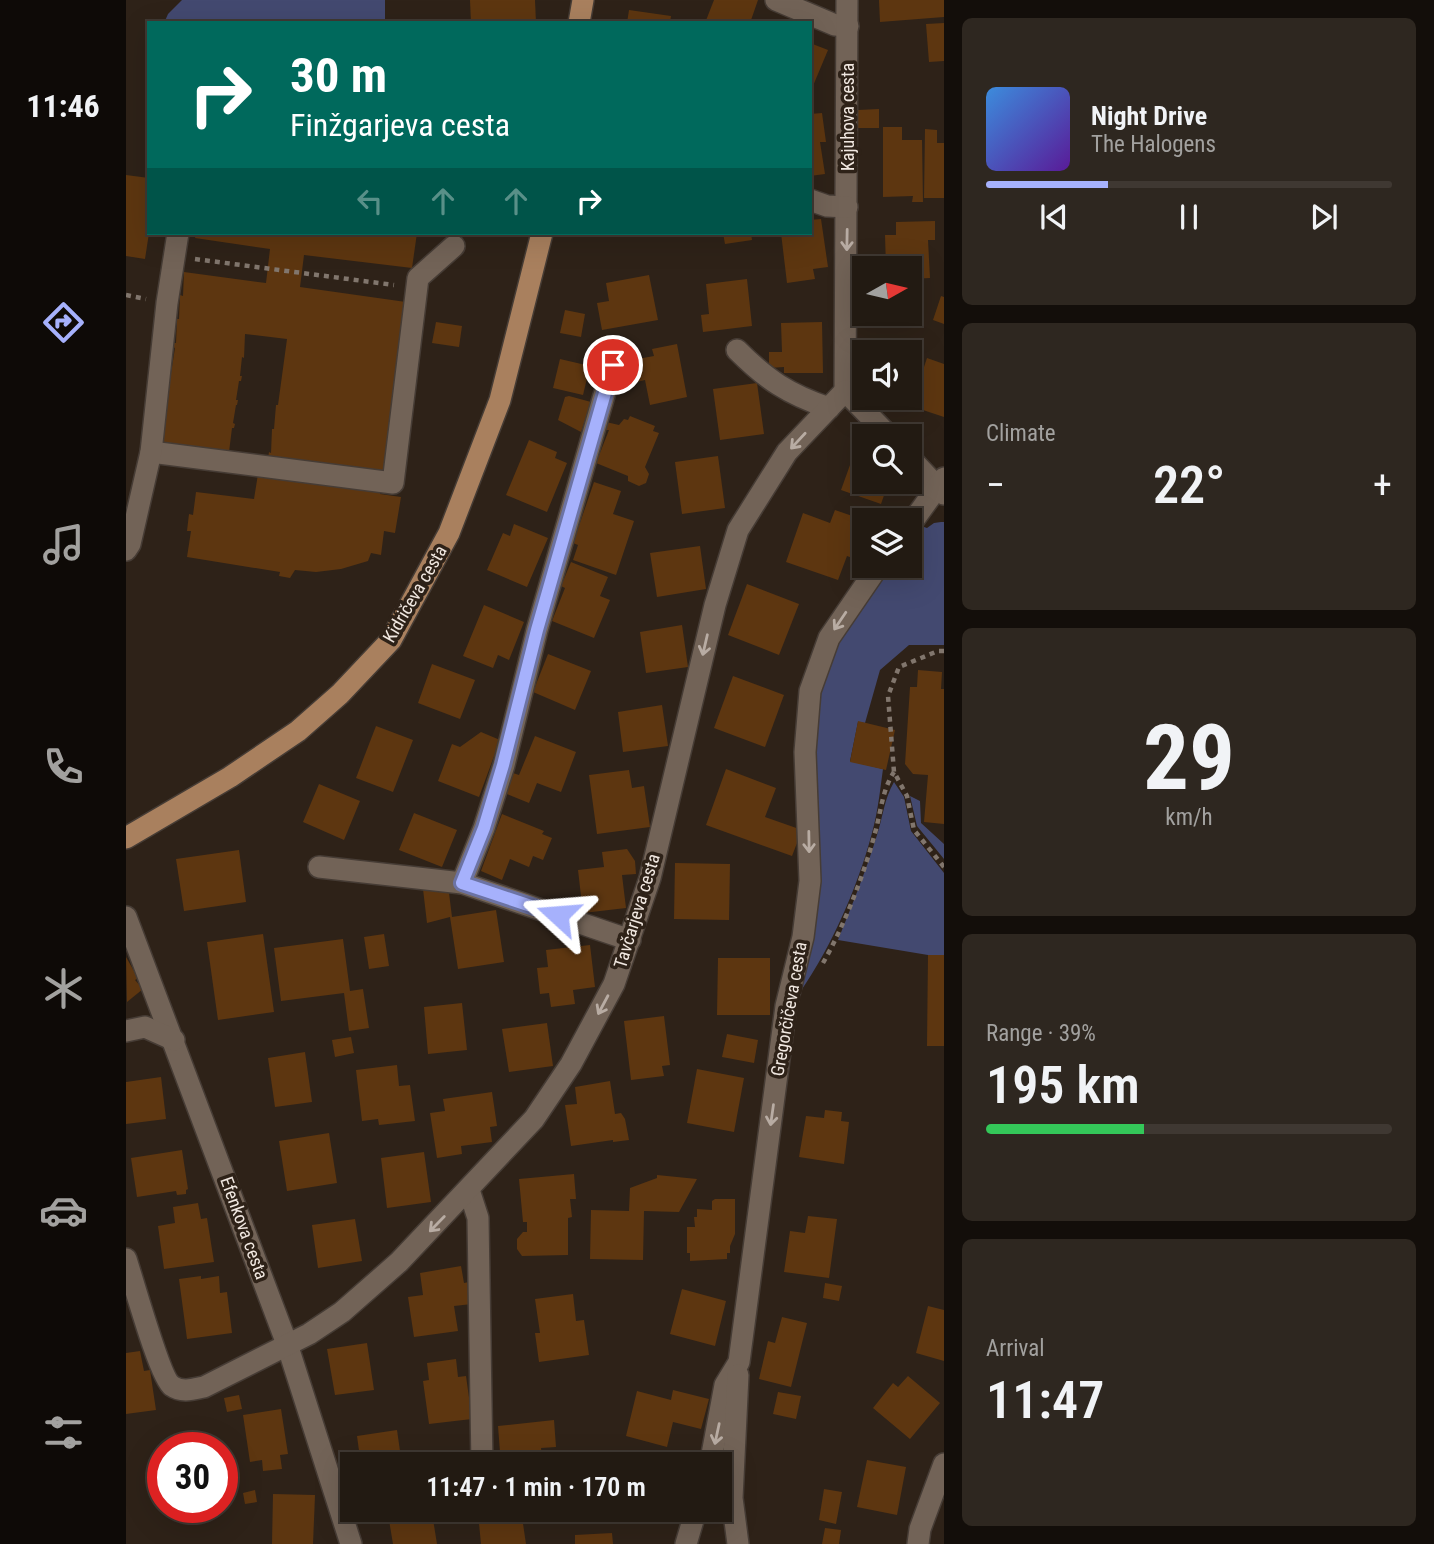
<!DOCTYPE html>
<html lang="en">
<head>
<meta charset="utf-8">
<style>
	:root { --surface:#221a12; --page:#2e2720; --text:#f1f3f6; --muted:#a2a19f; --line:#3f3832; --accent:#a6b1fc }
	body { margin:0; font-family:"Roboto Condensed",sans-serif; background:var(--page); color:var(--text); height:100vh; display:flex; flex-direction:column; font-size:26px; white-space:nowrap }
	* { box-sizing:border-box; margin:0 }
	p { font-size:23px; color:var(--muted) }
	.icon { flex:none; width:38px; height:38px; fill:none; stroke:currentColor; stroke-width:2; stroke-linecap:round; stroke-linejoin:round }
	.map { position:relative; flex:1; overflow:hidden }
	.drawer { display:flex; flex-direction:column; gap:18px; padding:18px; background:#130e0a; width:490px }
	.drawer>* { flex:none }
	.guide { position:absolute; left:21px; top:21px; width:665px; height:214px; border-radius:0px; box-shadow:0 7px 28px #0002,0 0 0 2px var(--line); background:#00695c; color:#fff; overflow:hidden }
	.needle { width:46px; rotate:82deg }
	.fabs { position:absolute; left:726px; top:256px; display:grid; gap:14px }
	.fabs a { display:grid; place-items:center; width:70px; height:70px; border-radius:0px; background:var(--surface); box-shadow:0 7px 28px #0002,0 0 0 2px var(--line); font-size:35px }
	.speed { position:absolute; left:21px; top:1432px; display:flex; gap:14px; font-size:35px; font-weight:700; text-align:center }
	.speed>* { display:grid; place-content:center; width:91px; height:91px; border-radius:50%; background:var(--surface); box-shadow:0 7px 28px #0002,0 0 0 2px var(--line); line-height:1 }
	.speed .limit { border:10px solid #d22; background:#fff; color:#111 }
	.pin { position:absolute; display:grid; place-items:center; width:60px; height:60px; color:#fff; margin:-30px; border:4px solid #fff; border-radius:50%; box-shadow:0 2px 7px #0007 }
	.me { position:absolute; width:77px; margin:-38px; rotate:289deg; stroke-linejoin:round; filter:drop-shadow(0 0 5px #0008) }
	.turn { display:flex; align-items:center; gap:24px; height:147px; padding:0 28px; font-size:32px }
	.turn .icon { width:91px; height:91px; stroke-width:2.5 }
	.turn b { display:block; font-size:49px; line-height:60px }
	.lanes { display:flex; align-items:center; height:66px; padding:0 28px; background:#0003; justify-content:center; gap:35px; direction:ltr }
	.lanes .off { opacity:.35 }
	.big { font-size:52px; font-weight:600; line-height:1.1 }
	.drawer .card { flex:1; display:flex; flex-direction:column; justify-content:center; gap:10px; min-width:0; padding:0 24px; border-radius:10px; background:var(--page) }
	.drawer .dial { align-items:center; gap:0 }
	.dial b { font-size:91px; line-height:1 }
	.song { display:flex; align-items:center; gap:21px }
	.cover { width:84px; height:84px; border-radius:10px; background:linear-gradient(135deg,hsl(210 70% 55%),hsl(270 70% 35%)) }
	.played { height:7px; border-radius:4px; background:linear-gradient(90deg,var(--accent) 30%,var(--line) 30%) }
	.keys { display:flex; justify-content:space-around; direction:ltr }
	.heat { display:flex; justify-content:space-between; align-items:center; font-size:38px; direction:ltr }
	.charge { height:10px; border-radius:5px; background:linear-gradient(90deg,#34c759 39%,var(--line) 0) }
	.trip { position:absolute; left:214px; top:1452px; width:392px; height:70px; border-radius:0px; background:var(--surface); box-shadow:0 7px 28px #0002,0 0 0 2px var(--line); font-weight:600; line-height:70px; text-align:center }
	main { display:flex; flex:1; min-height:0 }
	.menu { display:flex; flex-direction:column; width:126px; justify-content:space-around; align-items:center; background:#0e0a07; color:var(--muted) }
	.menu .icon { width:49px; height:49px }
	.menu .current { color:var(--accent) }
	.menu b { font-size:32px; color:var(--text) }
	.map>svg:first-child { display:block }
	.green { fill:#434970 }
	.building { fill:#5d3610 }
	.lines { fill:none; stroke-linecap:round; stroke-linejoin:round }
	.minor-casing { stroke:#463c35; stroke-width:24 }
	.major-casing { stroke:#463c35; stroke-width:24 }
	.path { stroke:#81766d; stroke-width:4.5; stroke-dasharray:5 5; stroke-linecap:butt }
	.minor { stroke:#726357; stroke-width:21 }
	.major { stroke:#a9805e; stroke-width:21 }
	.oneway { stroke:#b8aca3 }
	.route-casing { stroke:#6c73a4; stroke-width:18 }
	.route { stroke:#a6b1fc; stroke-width:12 }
	.labels { text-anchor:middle; stroke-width:7; stroke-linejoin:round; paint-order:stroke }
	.street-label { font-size:18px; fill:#f1e8e1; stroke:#2e2218 }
</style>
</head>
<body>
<main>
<nav class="menu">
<b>11:46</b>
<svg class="icon current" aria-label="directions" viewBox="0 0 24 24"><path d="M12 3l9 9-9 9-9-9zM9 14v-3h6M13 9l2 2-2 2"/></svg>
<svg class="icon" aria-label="music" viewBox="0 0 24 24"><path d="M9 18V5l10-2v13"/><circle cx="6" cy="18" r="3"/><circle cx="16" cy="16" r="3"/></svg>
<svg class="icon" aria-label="phone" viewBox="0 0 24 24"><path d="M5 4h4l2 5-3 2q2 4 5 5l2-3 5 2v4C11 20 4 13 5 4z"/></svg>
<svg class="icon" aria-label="climate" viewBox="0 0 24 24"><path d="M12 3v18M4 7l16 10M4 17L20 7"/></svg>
<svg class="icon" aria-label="car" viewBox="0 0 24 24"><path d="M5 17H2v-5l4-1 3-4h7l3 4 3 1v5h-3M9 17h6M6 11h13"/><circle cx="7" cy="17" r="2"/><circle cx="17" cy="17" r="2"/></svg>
<svg class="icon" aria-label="filters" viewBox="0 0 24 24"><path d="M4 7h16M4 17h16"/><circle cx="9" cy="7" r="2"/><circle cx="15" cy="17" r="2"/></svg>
</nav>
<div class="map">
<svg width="818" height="1544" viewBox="0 0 818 1544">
	<rect width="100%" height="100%" fill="#2e2218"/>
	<g class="green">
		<polygon points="56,0 259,0 259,23 38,23 42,14"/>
		<path d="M815 522H818V645H783L754 670 739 723 732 722 724 761 757 769C754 790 752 812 746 833 731 890 702 955 667 1002L688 715 707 650 763 565H784V540L795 526 801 528 808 523Z"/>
		<path d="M768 782 778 797 785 831 818 873V955H802L712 940C726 905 740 871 751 835 757 817 758 799 768 782Z"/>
		<polygon points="784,796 794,801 795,823 818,844 818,859 791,826"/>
	</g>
	<g class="building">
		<polygon points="344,0 409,0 410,23 345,23"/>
		<polygon points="588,0 632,0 624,23 579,23"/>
		<polygon points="753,0 818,0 818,17 754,22"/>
		<polygon points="503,10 545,16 544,23 501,23"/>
		<polygon points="818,23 818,61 803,62 800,24"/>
		<polygon points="684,43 702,50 684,93"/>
		<polygon points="753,109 753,128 732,128 732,110"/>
		<polygon points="696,113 700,142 694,142 699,174 684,176 684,114"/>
		<polygon points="757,127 776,127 776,140 796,140 797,202 786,202 787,196 757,197"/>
		<polygon points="799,129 811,130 811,143 818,143 818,198 798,198"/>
		<polygon points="0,175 23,178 23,233 19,259 0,256"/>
		<polygon points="695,219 702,267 687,269 689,279 661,283 655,233 684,233 684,220"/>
		<polygon points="809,221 809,240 802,240 804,278 784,279 784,268 760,268 759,235 770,235 770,222"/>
		<polygon points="70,233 291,233 286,268 178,255 174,287 280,302 259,475 142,458 143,452 145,453 146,429 148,429 150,405 152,405 161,339 119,334 118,358 116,357 114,376 116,376 115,381 113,381 110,400 112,400 111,405 110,405 107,423 109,424 108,428 106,428 103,452 34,442 49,348 47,347 48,343 50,343 51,319 53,319 54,295 57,296 58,272 140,283 144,249 69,238"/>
		<polygon points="597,233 625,233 626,240 599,244"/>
		<polygon points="523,275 532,320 476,330 471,303 483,301 480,283"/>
		<polygon points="621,279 626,326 577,332 575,315 583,314 580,284"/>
		<polygon points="815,296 818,297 818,324 807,320"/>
		<polygon points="439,310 459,314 455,337 434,333"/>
		<polygon points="310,322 336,326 333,347 306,343"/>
		<polygon points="696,322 697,373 658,373 658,367 643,368 643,352 656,352 655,323"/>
		<polygon points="551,344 561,397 524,405 519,380 511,382 506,360 528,356 526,349"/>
		<polygon points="801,358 818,364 818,417 785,406 783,411 770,407 773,397 787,400"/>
		<polygon points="434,359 464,366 457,395 427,388"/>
		<polygon points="631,383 638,434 594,440 587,389"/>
		<polygon points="443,396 465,402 455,432 432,420 439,397"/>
		<polygon points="504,416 529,426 527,431 533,433 519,467 523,474 520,483 513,486 502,481 502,476 470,463 483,430 477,430 480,422 493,425 498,419 502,420"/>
		<polygon points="403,440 431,452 429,458 441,463 421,512 380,495"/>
		<polygon points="733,440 738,442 738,481 763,481 755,504 715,490"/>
		<polygon points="592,456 599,508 556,514 549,462"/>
		<polygon points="132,474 254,491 254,494 275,497 269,533 258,531 255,555 245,553 242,561 215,569 190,572 169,570 164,578 153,576 154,572 61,557 65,531 61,531 63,514 67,515 70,492 128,499"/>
		<polygon points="468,482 495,491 487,514 508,521 490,575 447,560 452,545 447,543"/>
		<polygon points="709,510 738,520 737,562 721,556 712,580 660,562 677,513 704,523"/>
		<polygon points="388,524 422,538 401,587 361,570 377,533 384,536"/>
		<polygon points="574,546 580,589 531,597 524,553"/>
		<polygon points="445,562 482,577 474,596 484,600 468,638 426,621 439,588 435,586"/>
		<polygon points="621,584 673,604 653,655 602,635"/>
		<polygon points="358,605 398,622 383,660 372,655 367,668 337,656"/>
		<polygon points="556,625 562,667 520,673 514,632"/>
		<polygon points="422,654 465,671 449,710 407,692"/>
		<polygon points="306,664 349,680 334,719 292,703"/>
		<polygon points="792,670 816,672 815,689 818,689 818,824 798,822 802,775 787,774 779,764 784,687 791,687"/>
		<polygon points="607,676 658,695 639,747 588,728"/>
		<polygon points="536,705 542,746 497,752 492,712"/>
		<polygon points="732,721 769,730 760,770 724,762"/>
		<polygon points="250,726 287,740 267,792 230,778"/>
		<polygon points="355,732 374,740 353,797 312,781 326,744 334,747"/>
		<polygon points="409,736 450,752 435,792 411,783 403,803 376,792 384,772 393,775"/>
		<polygon points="600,769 650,788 639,817 676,830 666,856 580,825"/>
		<polygon points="503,770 506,788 518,786 524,827 471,834 463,775"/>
		<polygon points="193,784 234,801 218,840 177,822"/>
		<polygon points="288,813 331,830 316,867 273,850"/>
		<polygon points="376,814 418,831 416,834 426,838 417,860 407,856 403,867 384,859 376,880 355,871"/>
		<polygon points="501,849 509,861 510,874 496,875 500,908 457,913 452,870 478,867 476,852"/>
		<polygon points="113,850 120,902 58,911 50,859"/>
		<polygon points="549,863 604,864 603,920 548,919"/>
		<polygon points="297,889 323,893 326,917 370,910 378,962 332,969 324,917 301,923"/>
		<polygon points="137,934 148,1012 92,1020 81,942"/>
		<polygon points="258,934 263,966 243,969 238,937"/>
		<polygon points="217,939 224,991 237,989 243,1028 223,1031 218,993 155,1001 148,948"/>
		<polygon points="464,945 469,987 447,990 449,1004 425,1007 423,993 414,994 411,968 422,967 420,950"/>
		<polygon points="802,955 818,955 818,1046 801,1046"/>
		<polygon points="0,957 12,978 9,980 17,989 1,1002"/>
		<polygon points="592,958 644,958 644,1015 591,1015"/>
		<polygon points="336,1003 341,1050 302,1054 298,1007"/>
		<polygon points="538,1016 544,1065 536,1066 538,1076 505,1080 498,1021"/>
		<polygon points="421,1023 427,1066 383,1072 376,1029"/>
		<polygon points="601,1034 632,1040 628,1063 596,1057"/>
		<polygon points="225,1037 228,1053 209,1057 206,1040"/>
		<polygon points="179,1052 186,1102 149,1107 142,1058"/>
		<polygon points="271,1065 273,1086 284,1085 289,1121 253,1125 252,1119 236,1121 230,1070"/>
		<polygon points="571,1069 618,1078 608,1132 561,1123"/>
		<polygon points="35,1077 40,1119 0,1124 0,1082"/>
		<polygon points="484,1081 489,1114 495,1113 499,1119 503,1140 487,1142 487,1140 445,1146 439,1105 451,1104 449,1087"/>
		<polygon points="366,1092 371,1126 364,1127 366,1142 335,1146 336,1154 311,1158 304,1113 319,1111 317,1099"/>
		<polygon points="699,1110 716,1112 715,1121 723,1122 718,1164 673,1157 680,1116 698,1118"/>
		<polygon points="203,1133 211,1183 161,1191 153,1141"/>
		<polygon points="56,1150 62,1189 60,1190 60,1194 51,1195 50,1191 11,1197 5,1158"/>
		<polygon points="298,1152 305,1202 261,1208 255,1158"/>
		<polygon points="448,1174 450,1199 444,1199 446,1217 442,1218 442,1255 396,1256 391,1249 391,1239 397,1232 401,1232 401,1222 397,1222 393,1179"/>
		<polygon points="531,1175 571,1179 553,1212 518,1211 517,1260 464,1259 465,1210 503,1211 504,1188 531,1178"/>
		<polygon points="589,1199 609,1199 609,1234 604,1246 604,1253 601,1253 601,1259 564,1261 564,1253 561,1253 561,1227 569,1227 568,1217 571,1217 571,1209 586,1210 586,1201"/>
		<polygon points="72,1203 75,1219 81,1218 88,1262 38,1269 32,1226 49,1223 47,1207"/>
		<polygon points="682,1216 711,1219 703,1278 658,1272 664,1231 679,1233"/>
		<polygon points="229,1219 236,1261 192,1268 186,1225"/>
		<polygon points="335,1266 338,1283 343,1282 346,1304 328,1306 332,1331 288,1337 282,1297 297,1295 294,1273"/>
		<polygon points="75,1276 75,1279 93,1276 94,1293 101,1292 106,1333 61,1339 53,1279"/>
		<polygon points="699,1283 716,1286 713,1301 697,1298"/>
		<polygon points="556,1289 600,1301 589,1346 544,1334"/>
		<polygon points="447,1294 450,1321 458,1320 463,1355 413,1362 409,1333 414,1333 409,1299"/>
		<polygon points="802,1306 818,1310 818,1361 790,1353"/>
		<polygon points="656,1317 681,1323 665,1387 633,1379 642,1341 649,1343"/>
		<polygon points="241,1343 248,1390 209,1395 201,1349"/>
		<polygon points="14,1351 18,1371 24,1370 30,1410 0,1414 0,1353"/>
		<polygon points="330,1359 332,1377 340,1376 346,1419 303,1424 297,1381 303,1380 301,1363"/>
		<polygon points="782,1376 814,1403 784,1439 747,1408 767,1383 772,1387"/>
		<polygon points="547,1390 583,1399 575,1429 547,1422 541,1447 500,1436 511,1391 545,1400"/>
		<polygon points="652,1392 675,1396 670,1419 647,1414"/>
		<polygon points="113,1395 116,1409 101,1412 98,1398"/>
		<polygon points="155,1409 162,1454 154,1455 156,1469 137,1471 136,1460 124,1462 117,1415"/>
		<polygon points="428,1420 430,1447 415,1448 417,1465 375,1465 372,1426"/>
		<polygon points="271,1430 276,1465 235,1465 231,1436"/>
		<polygon points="563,1460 564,1465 540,1465 539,1461"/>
		<polygon points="741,1460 780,1467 771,1515 731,1507"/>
		<polygon points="698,1489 716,1492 710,1524 693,1520"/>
		<polygon points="129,1490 131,1502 119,1504 117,1493"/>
		<polygon points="147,1494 189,1495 187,1544 146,1544"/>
		<polygon points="51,1507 89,1507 90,1513 53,1518"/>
		<polygon points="371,1510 395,1510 400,1544 355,1544 352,1513"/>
		<polygon points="489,1510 542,1510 542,1517 490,1519"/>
		<polygon points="306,1513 311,1544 267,1544 263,1520"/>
		<polygon points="699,1528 715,1530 713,1544 696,1544"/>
		<polygon points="486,1533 487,1544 449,1544 449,1535"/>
	</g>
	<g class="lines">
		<defs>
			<g id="minor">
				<polyline points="650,0 709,25 722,26"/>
				<polyline points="721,0 719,391 763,436"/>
				<polyline points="684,200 701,206 721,207"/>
				<path d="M611 350C641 380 662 394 703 408"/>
				<polyline points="25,452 267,483 292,278 328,246"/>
				<polyline points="784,458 818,494"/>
				<polyline points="784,525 818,478"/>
				<polyline points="0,550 4,544 25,452 41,303 52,233"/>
				<polyline points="193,867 336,883 504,940"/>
				<polyline points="336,883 358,828 378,765 411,630 487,364"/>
				<polyline points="0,917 161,1344 225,1544"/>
				<polyline points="0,1031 19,1027 48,1040"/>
				<polyline points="343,1190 352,1218 356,1465"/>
				<path d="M0 1259C7 1280 34 1378 46 1386 56 1393 68 1389 78 1387L183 1334 216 1312 273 1262 408 1119 445 1064 488 984 524 878 589 605 612 530 661 452 719 391"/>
				<polyline points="584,1465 599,1385 613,1362 660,1006 677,937 684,881 679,752 684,691 703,638 753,565"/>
				<polyline points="560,1544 570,1510"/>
				<polyline points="612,1544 606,1498 612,1375"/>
				<polyline points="792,1544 794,1529 818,1464"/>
			</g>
			<g id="major">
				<polyline points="453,23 457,0"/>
				<polyline points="0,838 104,777 172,731 214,694 265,640 323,533 374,400 416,233"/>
			</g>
		</defs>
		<use href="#minor" class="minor-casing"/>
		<use href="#major" class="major-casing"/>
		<g class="path">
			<polyline points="69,259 268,285"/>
			<polyline points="0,295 20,299"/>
			<polyline points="818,651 812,651 773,667 762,696 768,772 781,796 788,830 818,867"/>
			<path d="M697 963C718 926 738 875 749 833 755 812 756 790 768 772"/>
		</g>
		<use href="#minor" class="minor"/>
		<use href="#major" class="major"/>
	</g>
	<defs><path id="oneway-shaft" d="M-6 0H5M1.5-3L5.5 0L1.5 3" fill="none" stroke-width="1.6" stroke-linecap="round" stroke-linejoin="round" transform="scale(1.75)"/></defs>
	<g class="oneway">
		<use href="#oneway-shaft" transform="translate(721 240) rotate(91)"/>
		<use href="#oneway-shaft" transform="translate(672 441) rotate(133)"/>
		<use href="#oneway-shaft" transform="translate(714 621) rotate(124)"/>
		<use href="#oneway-shaft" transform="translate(579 645) rotate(103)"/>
		<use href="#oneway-shaft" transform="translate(683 842) rotate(89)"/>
		<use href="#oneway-shaft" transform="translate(477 1005) rotate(118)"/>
		<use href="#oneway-shaft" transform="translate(646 1115) rotate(98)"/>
		<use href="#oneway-shaft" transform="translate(311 1224) rotate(134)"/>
		<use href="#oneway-shaft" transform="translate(591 1434) rotate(102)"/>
	</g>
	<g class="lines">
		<defs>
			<polyline id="route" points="432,915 336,883 358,828 377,765 411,630 487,365"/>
		</defs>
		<use href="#route" class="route-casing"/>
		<use href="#route" class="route"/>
	</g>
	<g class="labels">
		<g class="street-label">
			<text transform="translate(722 117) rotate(-90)" y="6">Kajuhova cesta</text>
			<text transform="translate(289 594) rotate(-60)" y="6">Kidričeva cesta</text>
			<text transform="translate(511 911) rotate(-73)" y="6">Tavčarjeva cesta</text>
			<text transform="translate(663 1009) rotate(-80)" y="6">Gregorčičeva cesta</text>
			<text transform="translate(118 1228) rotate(70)" y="6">Efenkova cesta</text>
		</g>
	</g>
</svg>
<div class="fabs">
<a><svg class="needle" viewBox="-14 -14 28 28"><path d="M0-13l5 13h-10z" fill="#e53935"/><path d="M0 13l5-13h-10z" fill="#a2a19f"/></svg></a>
<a><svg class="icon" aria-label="sound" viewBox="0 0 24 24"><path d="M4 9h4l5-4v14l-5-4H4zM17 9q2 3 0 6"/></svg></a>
<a><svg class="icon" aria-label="search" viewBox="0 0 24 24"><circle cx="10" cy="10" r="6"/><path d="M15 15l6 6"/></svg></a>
<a><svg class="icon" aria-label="layers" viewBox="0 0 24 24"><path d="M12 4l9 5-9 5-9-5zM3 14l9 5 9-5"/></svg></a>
</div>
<div class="speed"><div class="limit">30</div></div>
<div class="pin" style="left:487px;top:365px;background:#d93025"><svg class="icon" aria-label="arrive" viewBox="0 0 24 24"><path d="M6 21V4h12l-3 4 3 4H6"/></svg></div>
<svg class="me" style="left:432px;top:915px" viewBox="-20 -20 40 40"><path d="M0-17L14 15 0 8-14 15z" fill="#a6b1fc" stroke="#fff" stroke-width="4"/></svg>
<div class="trip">11:47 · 1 min · 170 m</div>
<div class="guide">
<div class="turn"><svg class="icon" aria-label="right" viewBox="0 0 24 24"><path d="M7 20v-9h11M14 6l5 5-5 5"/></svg><div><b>30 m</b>Finžgarjeva cesta</div></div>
<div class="lanes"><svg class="icon off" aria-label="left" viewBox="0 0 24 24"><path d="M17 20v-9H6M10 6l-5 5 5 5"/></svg><svg class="icon off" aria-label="ahead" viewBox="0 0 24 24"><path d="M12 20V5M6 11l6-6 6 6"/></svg><svg class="icon off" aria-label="ahead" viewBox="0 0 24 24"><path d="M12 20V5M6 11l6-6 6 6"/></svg><svg class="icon" aria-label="right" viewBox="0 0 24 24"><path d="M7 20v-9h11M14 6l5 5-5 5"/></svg></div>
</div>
</div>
<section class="drawer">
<div class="card">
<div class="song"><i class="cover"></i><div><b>Night Drive</b><p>The Halogens</p></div></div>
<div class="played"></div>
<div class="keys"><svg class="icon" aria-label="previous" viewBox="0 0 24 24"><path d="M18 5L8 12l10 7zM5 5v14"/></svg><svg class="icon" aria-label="pause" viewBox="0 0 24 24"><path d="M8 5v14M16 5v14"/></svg><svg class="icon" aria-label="next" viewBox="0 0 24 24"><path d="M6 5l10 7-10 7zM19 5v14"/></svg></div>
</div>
<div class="card"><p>Climate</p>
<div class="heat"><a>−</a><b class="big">22°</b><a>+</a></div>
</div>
<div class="card dial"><b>29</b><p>km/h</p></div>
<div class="card"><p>Range · 39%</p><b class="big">195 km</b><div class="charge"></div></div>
<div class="card"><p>Arrival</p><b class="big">11:47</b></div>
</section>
</main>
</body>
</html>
